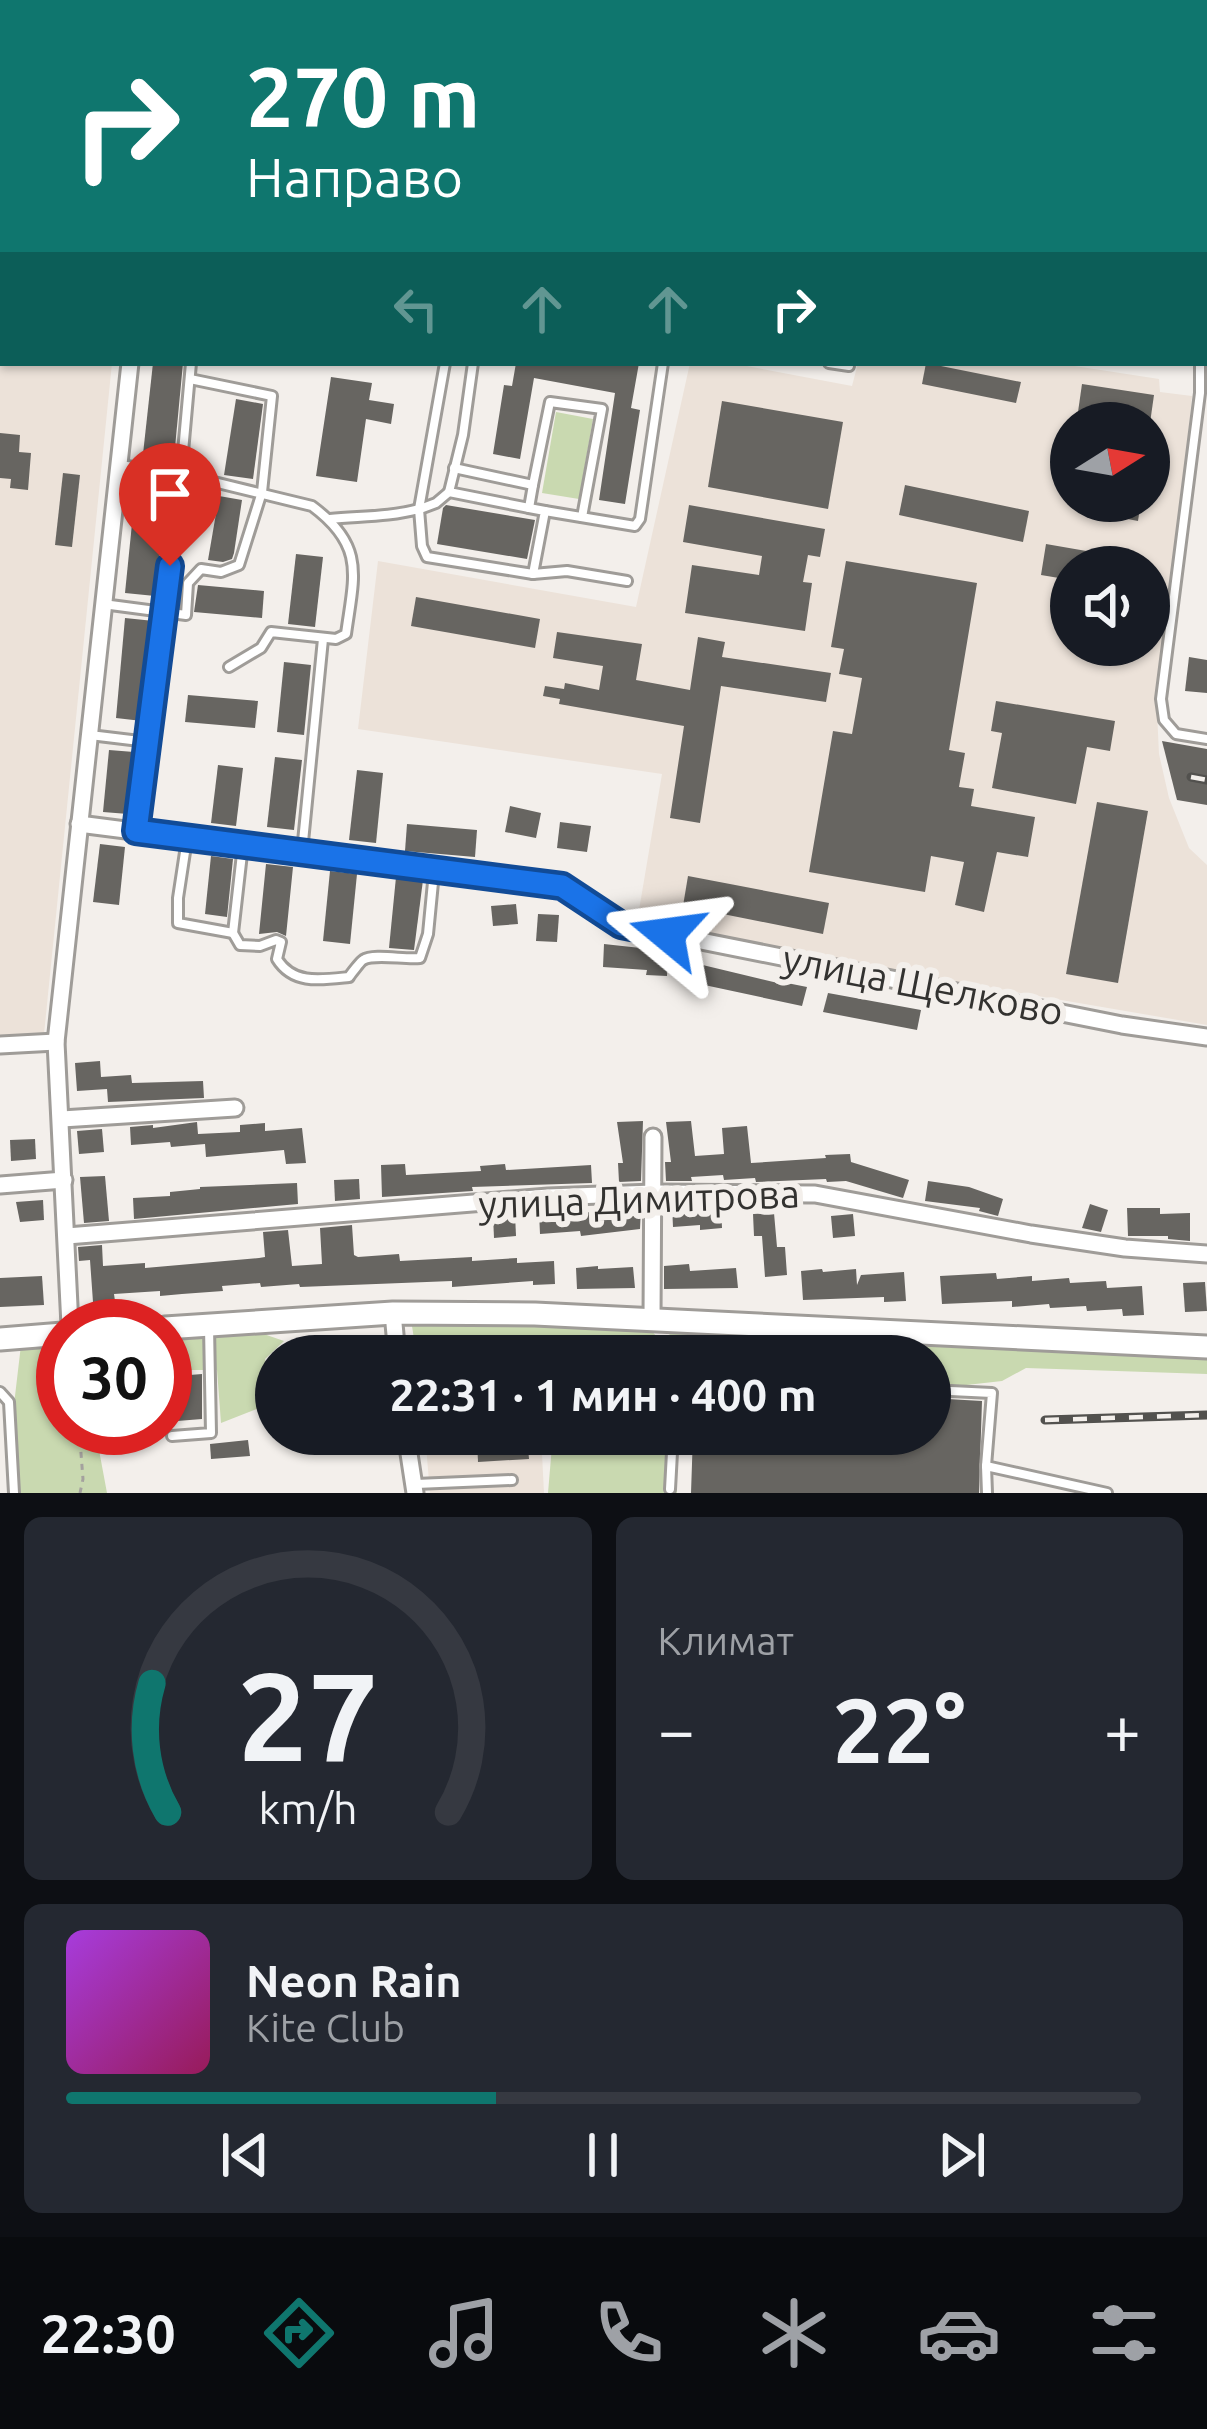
<!DOCTYPE html>
<html lang="ru">
<head>
<meta charset="utf-8">
<style>
	:root { --surface:#171b24; --page:#242831; --text:#f1f3f6; --muted:#9ea1a6; --line:#363941; --accent:#0f766e }
	body { margin:0; font-family:Ubuntu,sans-serif; background:var(--page); color:var(--text); height:100vh; display:flex; flex-direction:column; font-size:45px; white-space:nowrap }
	* { box-sizing:border-box; margin:0 }
	p { font-size:39px; color:var(--muted) }
	.icon { flex:none; width:66px; height:66px; fill:none; stroke:currentColor; stroke-width:2; stroke-linecap:round; stroke-linejoin:round }
	.map { position:relative; height:1493px; overflow:hidden }
	.side { display:flex; flex-direction:column; gap:24px; padding:24px; background:#0d0f14; flex:1 }
	.side>* { flex:none }
	.hud { position:absolute; left:0px; top:0px; width:1209px; height:366px; box-shadow:0 3px 9px #0004; background:#0f766e; color:#fff; overflow:hidden }
	.needle { width:78px; rotate:79deg }
	.buttons { position:absolute; left:1050px; top:402px; display:grid; gap:24px }
	.buttons a { display:grid; place-items:center; width:120px; height:120px; border-radius:50%; background:var(--surface); box-shadow:0 3px 9px #0004; font-size:60px }
	.speed { position:absolute; left:36px; top:1299px; display:flex; gap:24px; font-size:60px; font-weight:700; text-align:center }
	.speed>* { display:grid; place-content:center; width:156px; height:156px; border-radius:50%; background:var(--surface); box-shadow:0 3px 9px #0004; line-height:1 }
	.speed .limit { border:18px solid #d22; background:#fff; color:#111 }
	.pin { position:absolute; display:grid; place-items:center; width:102px; height:102px; color:#fff; margin:-123px -51px; border-radius:50% 50% 50% 0; rotate:-45deg; box-shadow:0 0 12px #0007 }
	.pin .icon { rotate:45deg }
	.me { position:absolute; width:132px; margin:-66px; rotate:286deg; stroke-linejoin:round; filter:drop-shadow(0 0 9px #0008) }
	.turn { display:flex; align-items:center; gap:42px; height:252px; padding:0 48px; font-size:54px }
	.turn .icon { width:156px; height:156px; stroke-width:2.5 }
	.turn b { display:block; font-size:84px; line-height:102px }
	.lanes { display:flex; align-items:center; height:114px; padding:0 48px; background:#0003; justify-content:center; gap:60px; direction:ltr }
	.lanes .off { opacity:.35 }
	.big { font-size:90px; font-weight:600; line-height:1.1 }
	.side .widget { flex:1; display:flex; flex-direction:column; justify-content:center; gap:18px; min-width:0; padding:0 42px; border-radius:18px; background:var(--page) }
	.side .dial { align-items:center; gap:0 }
	.dial svg { height:312px; overflow:visible; fill:none; stroke:var(--line); stroke-width:7; stroke-linecap:round; text-anchor:middle }
	.dial text { fill:var(--text); stroke:none }
	.song { display:flex; align-items:center; gap:36px }
	.cover { width:144px; height:144px; border-radius:18px; background:linear-gradient(135deg,hsl(280 70% 55%),hsl(330 70% 35%)) }
	.played { height:12px; border-radius:6px; background:linear-gradient(90deg,var(--accent) 40%,var(--line) 40%) }
	.keys { display:flex; justify-content:space-around; direction:ltr }
	.heat { display:flex; justify-content:space-between; align-items:center; font-size:66px; direction:ltr }
	.side .tiles { flex:1; display:grid; gap:24px; grid-template-columns:1fr 1fr }
	.widget:last-child { grid-column:span 2 }
	.trip { position:absolute; left:255px; top:1335px; width:696px; height:120px; border-radius:60px; background:var(--surface); box-shadow:0 3px 9px #0004; font-weight:600; line-height:120px; text-align:center }
	.tabs { display:flex; height:192px; justify-content:space-around; align-items:center; background:#090b0e; color:var(--muted) }
	.tabs .icon { width:84px; height:84px }
	.tabs .selected { color:var(--accent) }
	.tabs b { font-size:54px; color:var(--text) }
	.map>svg:first-child { display:block }
	.built { fill:#ece2d9; fill-rule:evenodd }
	.green { fill:#c9d9b0 }
	.building { fill:#676561 }
	.lines { fill:none; stroke-linecap:round; stroke-linejoin:round }
	.lane-casing { stroke:#9f9c98; stroke-width:14 }
	.street-casing { stroke:#9f9c98; stroke-width:21 }
	.secondary-casing { stroke:#9f9c98; stroke-width:27 }
	.path { stroke:#a4a19e; stroke-width:3; stroke-dasharray:6 6; stroke-linecap:butt }
	.lane { stroke:#fff; stroke-width:8 }
	.street { stroke:#fff; stroke-width:15 }
	.secondary { stroke:#fff; stroke-width:21 }
	.rail-casing { stroke:#52514e; stroke-width:9 }
	.rail { stroke:#f3efeb; stroke-width:4.5; stroke-dasharray:14; stroke-linecap:butt }
	.route-casing { stroke:#114b97; stroke-width:30 }
	.route { stroke:#1a73e8; stroke-width:21 }
	.labels { text-anchor:middle; stroke-width:12; stroke-linejoin:round; paint-order:stroke }
	.street-label { font-size:39px; fill:#333230; stroke:#f3efeb }
</style>
</head>
<body>
<div class="map">
<svg width="1207" height="1493" viewBox="0 0 1207 1493">
	<rect width="100%" height="100%" fill="#f3efeb"/>
	<g class="built">
		<polygon points="0,87 3,91 3,363 112,363 44,1034 0,1035"/>
		<path d="M690 363H731L852 386 858 363H1055L1159 379 1160 392 1192 396 1182 497 1156 691 1159 754 1169 798 1189 848 1207 865V1025L893 971 637 922 662 774 358 729 378 561 636 607ZM1071 423H1149V501H1071ZM1071 567H1149V645H1071Z"/>
		<polygon points="425,1434 541,1434 544,1493 430,1493"/>
	</g>
	<g class="green">
		<polygon points="556,412 593,419 579,499 542,493"/>
		<polygon points="411,1320 644,1323 660,1340 551,1351 551,1356 485,1356 483,1345 415,1345"/>
		<polygon points="667,1327 765,1337 1207,1358 1207,1374 1026,1368 1002,1381 931,1389 930,1356 753,1356 748,1345 672,1342"/>
		<polygon points="255,1331 284,1341 265,1359 269,1375 267,1405 221,1423 217,1370 165,1370 165,1337"/>
		<polygon points="374,1339 377,1356 312,1356 307,1352 306,1344"/>
		<polygon points="52,1343 63,1343 63,1428 100,1428 99,1450 107,1493 8,1493 11,1430 21,1345 43,1344 52,1353"/>
		<polygon points="553,1434 673,1434 677,1493 548,1493"/>
	</g>
	<g class="building">
		<polygon points="153,363 183,363 174,458 143,454"/>
		<polygon points="516,363 639,363 631,408 640,410 625,504 599,500 615,393 534,378 520,459 493,454 504,385 512,386"/>
		<polygon points="926,363 1021,382 1016,403 922,384"/>
		<polygon points="331,377 372,383 369,400 394,404 391,424 366,419 357,482 316,476"/>
		<polygon points="1082,384 1154,395 1150,423 1104,423 1077,419"/>
		<polygon points="236,399 263,404 253,479 224,475"/>
		<polygon points="722,401 843,422 828,509 708,487"/>
		<polygon points="0,433 20,435 19,452 31,453 28,490 10,488 11,479 0,478"/>
		<polygon points="63,473 80,475 72,547 55,545"/>
		<polygon points="136,484 166,487 155,596 125,593"/>
		<polygon points="905,485 1029,511 1023,542 899,515"/>
		<polygon points="219,496 242,500 234,553 232,559 223,562 208,560"/>
		<polygon points="1083,501 1141,501 1138,521 1081,510"/>
		<polygon points="446,505 535,520 527,559 437,544 443,508"/>
		<polygon points="689,505 825,529 820,557 808,555 803,582 812,583 805,631 685,613 692,565 759,575 762,556 683,542"/>
		<polygon points="1046,544 1144,561 1143,567 1071,567 1071,580 1041,575"/>
		<polygon points="296,554 323,557 315,627 288,624"/>
		<polygon points="846,561 977,583 949,750 965,753 959,787 974,789 971,806 1035,817 1028,857 997,852 984,912 955,905 964,862 931,856 925,892 809,872 833,731 852,734 862,678 839,674 844,649 831,647"/>
		<polygon points="198,585 264,591 262,618 194,612"/>
		<polygon points="416,597 540,619 535,648 411,626"/>
		<polygon points="125,618 154,621 142,721 116,718"/>
		<polygon points="557,632 642,644 636,680 690,690 698,637 725,642 722,657 831,673 826,702 721,686 700,823 670,818 684,726 559,704 560,699 543,696 545,686 564,689 565,683 599,690 603,666 553,658"/>
		<polygon points="1189,657 1207,660 1207,693 1185,691"/>
		<polygon points="284,662 311,665 304,735 277,732"/>
		<polygon points="188,695 258,701 255,728 185,722"/>
		<polygon points="996,701 1115,721 1110,751 1087,747 1076,804 992,788 1002,733 991,731"/>
		<polygon points="1162,741 1207,749 1207,805 1177,800"/>
		<polygon points="109,750 134,752 128,814 103,812"/>
		<polygon points="275,757 302,760 294,830 267,827"/>
		<polygon points="218,765 243,768 236,826 211,823"/>
		<polygon points="357,770 383,773 376,843 349,840"/>
		<polygon points="1097,802 1148,811 1118,983 1066,974"/>
		<polygon points="510,806 541,813 536,838 505,832"/>
		<polygon points="560,822 591,826 587,852 557,848"/>
		<polygon points="407,824 477,830 475,857 405,851"/>
		<polygon points="100,844 125,847 119,905 93,902"/>
		<polygon points="211,856 233,859 227,917 205,914"/>
		<polygon points="266,864 293,867 286,936 277,932 259,934"/>
		<polygon points="330,871 357,874 350,944 323,941"/>
		<polygon points="688,876 829,903 823,934 683,906"/>
		<polygon points="396,877 423,880 414,950 389,948"/>
		<polygon points="516,904 518,924 493,926 491,906"/>
		<polygon points="538,914 559,915 557,942 536,941"/>
		<polygon points="604,944 668,951 667,976 646,975 647,970 603,967"/>
		<polygon points="686,961 786,985 787,983 807,987 802,1006 681,980"/>
		<polygon points="828,993 921,1010 917,1030 823,1012"/>
		<polygon points="100,1061 101,1077 131,1075 132,1083 203,1081 204,1098 108,1102 107,1089 77,1091 75,1063"/>
		<polygon points="643,1121 641,1181 619,1182 618,1163 623,1163 617,1122"/>
		<polygon points="691,1121 695,1156 724,1154 722,1128 747,1126 751,1163 826,1158 825,1155 850,1154 851,1162 909,1180 903,1198 846,1181 827,1182 826,1179 756,1182 755,1178 724,1180 723,1175 691,1177 692,1181 666,1181 665,1162 671,1162 666,1122"/>
		<polygon points="197,1122 198,1134 240,1132 240,1125 265,1123 265,1131 302,1128 306,1163 286,1164 284,1150 206,1157 205,1144 171,1147 170,1142 131,1145 130,1127 153,1125 153,1128"/>
		<polygon points="102,1129 104,1152 79,1154 77,1131"/>
		<polygon points="35,1139 36,1159 11,1161 10,1140"/>
		<polygon points="405,1164 406,1175 481,1171 480,1166 505,1164 506,1170 591,1165 592,1183 472,1187 473,1191 382,1197 381,1165"/>
		<polygon points="105,1176 109,1221 84,1223 80,1177"/>
		<polygon points="359,1179 360,1199 335,1201 334,1180"/>
		<polygon points="928,1181 969,1187 1003,1199 998,1216 979,1211 980,1208 925,1201"/>
		<polygon points="297,1183 298,1204 134,1219 133,1198 170,1196 170,1192 200,1189 200,1187"/>
		<polygon points="43,1200 44,1220 20,1222 16,1202"/>
		<polygon points="1090,1204 1108,1210 1101,1232 1082,1228"/>
		<polygon points="672,1205 694,1205 694,1208 721,1206 722,1228 700,1230 700,1225 673,1227"/>
		<polygon points="641,1207 640,1229 581,1236 580,1231 540,1234 539,1212 561,1210 561,1215"/>
		<polygon points="1127,1208 1160,1208 1160,1214 1190,1213 1190,1241 1168,1239 1168,1236 1128,1236"/>
		<polygon points="774,1213 777,1247 785,1247 787,1275 765,1277 762,1236 754,1236 753,1214"/>
		<polygon points="515,1214 516,1236 494,1238 493,1215"/>
		<polygon points="853,1214 855,1236 833,1238 831,1216"/>
		<polygon points="352,1225 354,1255 358,1257 399,1254 400,1261 472,1257 472,1261 517,1258 517,1263 554,1261 555,1284 533,1285 533,1281 452,1287 452,1281 300,1287 299,1284 261,1287 260,1283 222,1286 223,1291 182,1294 160,1296 160,1291 114,1294 115,1301 93,1302 90,1260 79,1261 78,1247 102,1245 103,1266 145,1263 145,1268 259,1258 265,1257 263,1232 288,1230 292,1266 322,1264 320,1228"/>
		<polygon points="689,1264 690,1271 736,1268 738,1288 664,1289 664,1266"/>
		<polygon points="598,1266 598,1269 633,1267 635,1288 577,1289 576,1268"/>
		<polygon points="822,1269 823,1272 856,1269 857,1285 861,1275 904,1272 906,1301 884,1302 884,1297 803,1300 801,1271"/>
		<polygon points="996,1273 997,1279 1032,1276 1032,1281 1069,1278 1070,1283 1106,1281 1107,1288 1142,1286 1144,1315 1123,1316 1122,1309 1087,1311 1086,1306 1050,1308 1049,1304 1012,1307 1012,1301 942,1304 940,1276"/>
		<polygon points="42,1276 44,1305 0,1307 0,1278"/>
		<polygon points="1205,1282 1207,1311 1185,1312 1183,1283"/>
		<polygon points="202,1374 202,1419 165,1422 165,1377"/>
		<polygon points="930,1398 982,1401 979,1493 691,1493 693,1434 930,1434"/>
		<polygon points="527,1436 529,1459 478,1462 477,1440"/>
		<polygon points="248,1440 250,1456 211,1459 210,1444"/>
	</g>
	<g class="lines">
		<defs>
			<g id="lane">
				<polyline points="880,3 880,0"/>
				<polyline points="0,137 3,143"/>
				<polyline points="1206,154 1207,148"/>
				<polyline points="1206,254 1207,254"/>
				<polyline points="0,266 3,261"/>
				<polyline points="473,363 463,435 449,492 529,508"/>
				<polyline points="829,363 849,366"/>
				<polyline points="1200,363 1200,393 1161,699 1164,720 1176,734 1207,739"/>
				<path d="M120 465 181 474 312 506C366 546 354 576 346 634L336 639 271 632 261 648 229 667"/>
				<polyline points="454,468 533,485 550,402 602,409 582,517"/>
				<polyline points="419,509 445,363"/>
				<polyline points="420,509 436,503 449,492"/>
				<polyline points="545,511 635,526 640,519 663,363"/>
				<path d="M330 519C360 516 389 517 419 509L422 546 427 557 533 574 567 571 627 581"/>
				<polyline points="533,574 545,511 529,508 533,485"/>
				<polyline points="103,604 186,615 188,583 201,569 221,572 239,565 262,492 272,396 190,379"/>
				<polyline points="90,735 148,742"/>
				<polyline points="136,831 181,474 191,363"/>
				<polyline points="187,839 178,898 178,923 233,933 243,845"/>
				<polyline points="302,852 323,639"/>
				<path d="M233 933 240 945 260 946 276 940 281 942 277 959C293 985 321 980 349 977 350 975 361 961 363 960 374 953 405 960 420 958L428 934 434 872"/>
				<polyline points="930,1390 992,1393 986,1466"/>
				<polyline points="0,1392 9,1402 14,1493"/>
				<polyline points="172,1436 211,1433 209,1327"/>
				<polyline points="416,1484 512,1480"/>
				<polyline points="670,1489 673,1434"/>
				<polyline points="987,1493 986,1466 1107,1493"/>
			</g>
			<g id="street">
				<polyline points="150,0 151,3"/>
				<polyline points="79,824 562,886 621,925 1122,1025 1207,1037"/>
				<polyline points="0,1045 56,1042"/>
				<polyline points="62,1119 235,1108"/>
				<polyline points="0,1185 64,1180"/>
				<polyline points="67,1236 548,1197 653,1193 815,1194 1031,1234 1125,1248 1207,1254"/>
				<polyline points="393,1313 397,1356"/>
				<polyline points="652,1320 653,1137"/>
				<polyline points="70,1326 56,1042 130,363"/>
				<polyline points="406,1434 415,1493"/>
			</g>
			<g id="secondary">
				<polyline points="165,1328 393,1313 535,1314 1207,1347"/>
				<polyline points="0,1339 63,1334"/>
			</g>
		</defs>
		<use href="#lane" class="lane-casing"/>
		<use href="#street" class="street-casing"/>
		<use href="#secondary" class="secondary-casing"/>
		<polyline class="path" points="79,1428 83,1479 80,1493"/>
		<use href="#lane" class="lane"/>
		<use href="#street" class="street"/>
		<use href="#secondary" class="secondary"/>
		<defs>
			<g id="rail">
				<polyline points="0,142 3,139"/>
				<polyline points="1206,185 1207,185"/>
				<polyline points="1191,777 1207,780"/>
				<polyline points="1045,1420 1207,1415"/>
			</g>
		</defs>
		<use href="#rail" class="rail-casing"/>
		<use href="#rail" class="rail"/>
	</g>
	<g class="lines">
		<defs>
			<polyline id="route" points="170,566 136,831 562,886 621,925 667,934"/>
		</defs>
		<use href="#route" class="route-casing"/>
		<use href="#route" class="route"/>
	</g>
	<g class="labels">
		<g class="street-label">
			<text transform="translate(923 985) rotate(11)" y="14">улица Щелково</text>
			<text transform="translate(639 1199) rotate(-2)" y="14">улица Димитрова</text>
		</g>
	</g>
</svg>
<div class="buttons">
<a><svg class="needle" viewBox="-14 -14 28 28"><path d="M0-13l5 13h-10z" fill="#e53935"/><path d="M0 13l5-13h-10z" fill="#9ea1a6"/></svg></a>
<a><svg class="icon" aria-label="sound" viewBox="0 0 24 24"><path d="M4 9h4l5-4v14l-5-4H4zM17 9q2 3 0 6"/></svg></a>
</div>
<div class="speed"><div class="limit">30</div></div>
<div class="pin" style="left:170px;top:566px;background:#d93025"><svg class="icon" aria-label="arrive" viewBox="0 0 24 24"><path d="M6 21V4h12l-3 4 3 4H6"/></svg></div>
<svg class="me" style="left:667px;top:934px" viewBox="-20 -20 40 40"><path d="M0-17L14 15 0 8-14 15z" fill="#1a73e8" stroke="#fff" stroke-width="4"/></svg>
<div class="trip">22:31 · 1 мин · 400 m</div>
<div class="hud">
<div class="turn"><svg class="icon" aria-label="right" viewBox="0 0 24 24"><path d="M7 20v-9h11M14 6l5 5-5 5"/></svg><div><b>270 m</b>Направо</div></div>
<div class="lanes"><svg class="icon off" aria-label="left" viewBox="0 0 24 24"><path d="M17 20v-9H6M10 6l-5 5 5 5"/></svg><svg class="icon off" aria-label="ahead" viewBox="0 0 24 24"><path d="M12 20V5M6 11l6-6 6 6"/></svg><svg class="icon off" aria-label="ahead" viewBox="0 0 24 24"><path d="M12 20V5M6 11l6-6 6 6"/></svg><svg class="icon" aria-label="right" viewBox="0 0 24 24"><path d="M7 20v-9h11M14 6l5 5-5 5"/></svg></div>
</div>
</div>
<section class="side">
<div class="tiles">
<div class="widget dial"><svg viewBox="0 0 100 80">
<path d="M14 69A42 42 0 1 1 86 69"/>
<path d="M14 69A42 42 0 0 1 10 36" stroke="#0f766e"/>
<text x="50" y="56" font-size="32" font-weight="700">27</text>
<text x="50" y="72" font-size="11">km/h</text>
</svg></div>
<div class="widget"><p>Климат</p>
<div class="heat"><a>−</a><b class="big">22°</b><a>+</a></div>
</div>
<div class="widget">
<div class="song"><i class="cover"></i><div><b>Neon Rain</b><p>Kite Club</p></div></div>
<div class="played"></div>
<div class="keys"><svg class="icon" aria-label="previous" viewBox="0 0 24 24"><path d="M18 5L8 12l10 7zM5 5v14"/></svg><svg class="icon" aria-label="pause" viewBox="0 0 24 24"><path d="M8 5v14M16 5v14"/></svg><svg class="icon" aria-label="next" viewBox="0 0 24 24"><path d="M6 5l10 7-10 7zM19 5v14"/></svg></div>
</div>
</div>
</section>
<nav class="tabs">
<b>22:30</b>
<svg class="icon selected" aria-label="directions" viewBox="0 0 24 24"><path d="M12 3l9 9-9 9-9-9zM9 14v-3h6M13 9l2 2-2 2"/></svg>
<svg class="icon" aria-label="music" viewBox="0 0 24 24"><path d="M9 18V5l10-2v13"/><circle cx="6" cy="18" r="3"/><circle cx="16" cy="16" r="3"/></svg>
<svg class="icon" aria-label="phone" viewBox="0 0 24 24"><path d="M5 4h4l2 5-3 2q2 4 5 5l2-3 5 2v4C11 20 4 13 5 4z"/></svg>
<svg class="icon" aria-label="climate" viewBox="0 0 24 24"><path d="M12 3v18M4 7l16 10M4 17L20 7"/></svg>
<svg class="icon" aria-label="car" viewBox="0 0 24 24"><path d="M5 17H2v-5l4-1 3-4h7l3 4 3 1v5h-3M9 17h6M6 11h13"/><circle cx="7" cy="17" r="2"/><circle cx="17" cy="17" r="2"/></svg>
<svg class="icon" aria-label="filters" viewBox="0 0 24 24"><path d="M4 7h16M4 17h16"/><circle cx="9" cy="7" r="2"/><circle cx="15" cy="17" r="2"/></svg>
</nav>
</body>
</html>
